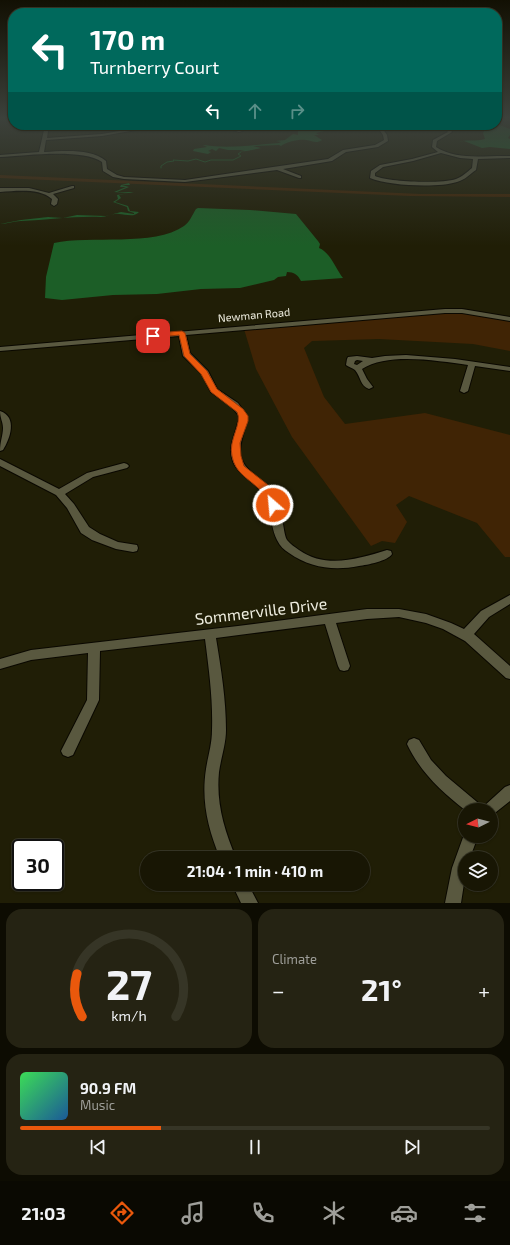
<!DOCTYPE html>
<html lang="en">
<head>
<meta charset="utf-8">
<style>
	:root { --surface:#181604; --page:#252313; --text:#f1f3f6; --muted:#9f9f9a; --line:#363526; --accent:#ea580c }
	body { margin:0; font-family:"Exo 2",sans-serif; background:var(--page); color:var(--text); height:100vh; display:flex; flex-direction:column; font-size:15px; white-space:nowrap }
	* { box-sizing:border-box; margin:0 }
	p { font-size:13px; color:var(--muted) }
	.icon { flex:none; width:22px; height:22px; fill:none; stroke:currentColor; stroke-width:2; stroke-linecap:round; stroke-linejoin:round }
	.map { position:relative; height:903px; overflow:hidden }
	.sheet { display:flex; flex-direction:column; gap:6px; padding:6px; background:#0d0c02; flex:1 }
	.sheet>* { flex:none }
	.guide { position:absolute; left:8px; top:8px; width:494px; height:122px; border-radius:16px; box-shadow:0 1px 3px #0004,0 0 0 1px var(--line); background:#00695c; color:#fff; overflow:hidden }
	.needle { width:26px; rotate:264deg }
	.controls { position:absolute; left:458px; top:803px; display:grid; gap:8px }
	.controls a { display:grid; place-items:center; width:40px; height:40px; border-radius:50%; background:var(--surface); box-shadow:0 1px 3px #0004,0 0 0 1px var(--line); font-size:20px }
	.speed { position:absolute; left:12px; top:839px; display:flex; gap:8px; font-size:20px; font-weight:700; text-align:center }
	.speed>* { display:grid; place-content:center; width:52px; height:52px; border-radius:50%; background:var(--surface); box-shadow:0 1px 3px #0004,0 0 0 1px var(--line); line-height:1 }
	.speed .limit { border:2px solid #111; border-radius:6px; background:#fff; color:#111 }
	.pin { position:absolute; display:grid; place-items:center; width:34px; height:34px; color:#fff; margin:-17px; border-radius:8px; box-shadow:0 2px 6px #0006 }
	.me { position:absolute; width:44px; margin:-22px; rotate:333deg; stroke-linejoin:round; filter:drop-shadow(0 0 3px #0008) }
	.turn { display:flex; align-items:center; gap:14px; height:84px; padding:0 16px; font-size:18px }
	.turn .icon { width:52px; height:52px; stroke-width:2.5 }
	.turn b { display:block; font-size:28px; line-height:34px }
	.lanes { display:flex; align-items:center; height:38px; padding:0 16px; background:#0003; justify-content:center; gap:20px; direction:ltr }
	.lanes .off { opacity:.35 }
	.big { font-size:30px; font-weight:700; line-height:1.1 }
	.sheet .widget { flex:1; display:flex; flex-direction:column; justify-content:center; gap:6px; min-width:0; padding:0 14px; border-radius:16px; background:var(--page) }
	.sheet .dial { align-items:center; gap:0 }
	.dial svg { height:104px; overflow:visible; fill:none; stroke:var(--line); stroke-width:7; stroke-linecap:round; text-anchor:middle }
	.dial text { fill:var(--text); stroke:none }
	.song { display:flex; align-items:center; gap:12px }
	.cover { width:48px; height:48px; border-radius:6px; background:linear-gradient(135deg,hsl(130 70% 55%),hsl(210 70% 35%)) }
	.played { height:4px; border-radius:2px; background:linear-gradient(90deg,var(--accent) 30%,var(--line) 30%) }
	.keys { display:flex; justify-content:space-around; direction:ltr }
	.heat { display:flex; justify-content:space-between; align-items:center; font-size:22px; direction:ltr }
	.sheet .tiles { flex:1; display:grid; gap:6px; grid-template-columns:1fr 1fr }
	.widget:last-child { grid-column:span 2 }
	.trip { position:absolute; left:140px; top:851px; width:230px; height:40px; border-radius:20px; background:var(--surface); box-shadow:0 1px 3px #0004,0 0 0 1px var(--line); font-weight:700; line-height:40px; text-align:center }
	.menu { display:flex; height:64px; justify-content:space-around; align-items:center; background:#0a0902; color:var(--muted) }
	.menu .icon { width:28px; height:28px }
	.menu .selected { color:var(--accent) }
	.menu b { font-size:18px; color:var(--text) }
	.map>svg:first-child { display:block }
	.green { fill:#402405 }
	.water { fill:#1c5e27 }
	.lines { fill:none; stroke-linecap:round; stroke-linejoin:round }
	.stream { stroke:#1c5e27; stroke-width:1 }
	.minor-casing { stroke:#0a0800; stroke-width:2 }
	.minor { fill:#59583f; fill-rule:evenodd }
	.route { fill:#ea580c; stroke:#983908 }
	.labels { text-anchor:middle; stroke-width:3.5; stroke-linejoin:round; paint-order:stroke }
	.far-street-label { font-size:11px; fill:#eeeddf; stroke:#201e06 }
	.near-street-label { font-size:16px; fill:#eeeddf; stroke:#201e06 }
</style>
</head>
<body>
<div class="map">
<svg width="510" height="903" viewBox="0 0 510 903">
	<rect width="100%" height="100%" fill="#201e06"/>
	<g class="green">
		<polygon points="0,175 421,194 510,194 510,197 410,196 0,178"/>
		<polygon points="431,313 466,313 510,320 510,351 473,344 379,339 312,341 304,348 324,397 345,424 425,413 510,435 510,557 505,557 477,523 409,496 396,505 407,522 395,543 382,541 371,546 292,437 256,369 244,329"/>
	</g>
	<g class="water">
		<path d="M497 124 510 129V135L508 138 510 139V149L490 147 482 148 464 141 458 142C466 139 476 142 485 139L483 133 485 130 471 125Z"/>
		<path d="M290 125H326L325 127 327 128H323L321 130 324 131 316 133 319 135H314L322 140C316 144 313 141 306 140 299 139 286 142 281 146L279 145 253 146 261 148C257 149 243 152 240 151L245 150H228L219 148 216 151 212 149 208 151 211 152 208 154 193 151 194 149 207 147 203 145H204C228 149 251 145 279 143L281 142 276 141 285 140 293 134 298 135V131L292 129Z"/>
		<path d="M129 183 130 185H122L129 187 117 192H134L119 195 121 198 115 202 128 206 130 211 139 212C134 218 125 214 119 214 113 213 107 217 101 217 74 216 48 220 21 221 14 221 7 224 0 224L21 220 48 217 63 218 77 215 106 216 121 212 134 214V213L128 211 127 207 113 202 118 199 117 195 129 193 114 192 126 187H120L121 185Z"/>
		<path d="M198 208 250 210 296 214 318 241 320 244 319 248C330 252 336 269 343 278L301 281C298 275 294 272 287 272L286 276 278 277 274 280 240 288 201 289 157 294 113 295 62 300 45 298 46 277 54 243C90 235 154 247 184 226 190 222 192 215 196 209Z"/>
	</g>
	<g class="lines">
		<polyline class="stream" points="161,168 161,166 167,162 174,161 173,160 188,161 196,159 205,162 211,160 233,160 241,156 238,154 241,152"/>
		<defs>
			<g id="minor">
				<path d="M50 125H55L48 131 47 138 102 134 142 127H209L229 125 245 128V130L239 132 224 127 209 129H142L102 136 46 140 44 152C63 151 91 148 106 161L107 169 117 175 124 177 185 180 328 159 343 150 375 145 384 140 383 135 376 125H380L387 135 388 141 378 147 346 152 332 161 283 169 301 176V178H299L277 170 185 182 124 179 113 177 103 171 102 162C82 148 24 156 0 157V155L39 152 44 130Z"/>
				<path d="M440 125 448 126 452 132 437 141 436 147C458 161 486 155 510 156V158L478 159 476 170C470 174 465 180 457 182 438 188 389 186 370 178L371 171 380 165 412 159 438 152 432 147 433 140 448 132 445 128ZM441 153 460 158 473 159 472 168C467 172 462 177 456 179 441 184 389 182 375 176V173L383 167 413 161Z"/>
				<path d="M72 186H74V188L53 194 58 199 57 204 54 206 51 204 52 199C39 188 17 191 0 192V188H29L49 193Z"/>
				<path d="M445 309H462L510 317V321L462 313H445L186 335 190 353 208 371 217 389 238 403 247 416C246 428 240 440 240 452 241 471 265 479 274 497 278 504 281 512 282 520 284 526 284 535 287 540 290 544 295 547 299 550 326 569 358 559 387 550L391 551 392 554C388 561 367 565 359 566 334 571 310 568 289 553 284 550 280 546 277 540 270 526 272 510 263 494 255 480 236 475 232 458 228 444 238 430 239 416L232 407 211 392 202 374 183 356 179 336 0 351V347Z"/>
				<path d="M406 355 455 359 510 367V371L475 366 468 391 464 393 460 391 468 365C438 361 388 352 362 369L367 379 373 387 369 389C360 386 361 377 355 370 353 368 348 367 346 365L347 359 348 357 357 356 372 358 385 356ZM357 360 363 361 357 365 354 364 355 361Z"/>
				<path d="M0 411C18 417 10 439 3 450L0 451C0 442 3 435 3 428 3 422 0 418 0 411Z"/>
				<polygon points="0,459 59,489 87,473 124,463 127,464 129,466 127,468 93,477 65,494 74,504 89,527 100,534 118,542 137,545 138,548 137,551 133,552 116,549 92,540 81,533 67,508 56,495 0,466"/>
				<path d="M510 595V604L489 617 474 634 510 666V679L506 678 465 641 443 629 426 623 399 617 367 619 336 623 350 666 348 670 344 671 340 670 338 666 325 624 216 638C221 669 226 699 226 730 226 744 221 758 219 772 216 803 224 829 236 858H220C208 829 201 801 206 769 208 756 212 744 212 730 213 700 209 670 205 639L100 651 99 700 73 755 68 757 63 755 61 751 87 700 88 653 31 660 0 669V659L31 650 238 626 367 609H399L426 614 451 623 464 629 481 611Z"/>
				<path d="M414 738 419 740 431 760 446 776 483 807 505 787 510 785V801L491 816V810H465C442 792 420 772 407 744L409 740Z"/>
				<polygon points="465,832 465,836 478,836 470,858 465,858 465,877 461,903 445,903 452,868"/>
				<polygon points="232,884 248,884 258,903 241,903"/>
			</g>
		</defs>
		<use href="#minor" class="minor-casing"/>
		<use href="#minor" class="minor"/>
	</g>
	<linearGradient id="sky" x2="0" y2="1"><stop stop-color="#121003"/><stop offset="0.48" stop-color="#3c413b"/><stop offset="1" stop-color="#3c413b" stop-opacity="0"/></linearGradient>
	<rect width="510" height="246" fill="url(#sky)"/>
	<path class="route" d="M182 331 185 333 190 354 207 371 217 389 243 409 248 416V421L240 443 241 456 244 466 268 485 278 505 276 508H269C266 502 264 493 259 489 248 478 235 473 232 456 228 440 243 423 237 412L211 392 201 374 184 356 179 335 153 338 150 336 153 333Z"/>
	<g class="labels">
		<g class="far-street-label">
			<text transform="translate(254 315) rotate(-5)" y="4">Newman Road</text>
		</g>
		<g class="near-street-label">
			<text transform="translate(261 611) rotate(-7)" y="6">Sommerville Drive</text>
		</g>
	</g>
</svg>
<div class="controls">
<a><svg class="needle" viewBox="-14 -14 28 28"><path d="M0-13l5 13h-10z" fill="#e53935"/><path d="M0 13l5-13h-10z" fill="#9f9f9a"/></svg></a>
<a><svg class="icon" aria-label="layers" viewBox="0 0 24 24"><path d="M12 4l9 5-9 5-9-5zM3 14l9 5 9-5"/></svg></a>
</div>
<div class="speed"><div class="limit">30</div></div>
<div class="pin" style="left:153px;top:336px;background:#d93025"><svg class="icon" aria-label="arrive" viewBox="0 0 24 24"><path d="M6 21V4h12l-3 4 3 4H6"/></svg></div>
<svg class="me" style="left:273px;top:505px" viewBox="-20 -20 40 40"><circle r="17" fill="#ea580c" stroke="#fff" stroke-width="3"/><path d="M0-11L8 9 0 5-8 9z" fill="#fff"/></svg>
<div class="trip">21:04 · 1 min · 410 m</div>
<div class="guide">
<div class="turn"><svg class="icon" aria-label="left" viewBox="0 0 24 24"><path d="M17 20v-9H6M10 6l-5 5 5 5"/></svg><div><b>170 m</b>Turnberry Court</div></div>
<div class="lanes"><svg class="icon" aria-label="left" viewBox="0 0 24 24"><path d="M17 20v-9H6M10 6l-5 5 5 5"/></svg><svg class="icon off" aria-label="ahead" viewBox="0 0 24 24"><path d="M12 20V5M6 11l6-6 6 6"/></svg><svg class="icon off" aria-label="right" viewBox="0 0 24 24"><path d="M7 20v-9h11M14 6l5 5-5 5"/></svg></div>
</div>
</div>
<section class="sheet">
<div class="tiles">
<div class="widget dial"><svg viewBox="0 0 100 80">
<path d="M14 69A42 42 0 1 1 86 69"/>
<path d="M14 69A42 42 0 0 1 10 36" stroke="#ea580c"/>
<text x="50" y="56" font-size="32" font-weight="700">27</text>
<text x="50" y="72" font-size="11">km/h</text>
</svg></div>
<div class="widget"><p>Climate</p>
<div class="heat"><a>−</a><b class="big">21°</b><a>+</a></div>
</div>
<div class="widget">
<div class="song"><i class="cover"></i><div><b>90.9 FM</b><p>Music</p></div></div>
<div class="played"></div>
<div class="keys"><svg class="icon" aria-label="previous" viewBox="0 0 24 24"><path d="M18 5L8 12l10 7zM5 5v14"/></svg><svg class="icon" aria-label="pause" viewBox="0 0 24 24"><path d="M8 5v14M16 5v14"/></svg><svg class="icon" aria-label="next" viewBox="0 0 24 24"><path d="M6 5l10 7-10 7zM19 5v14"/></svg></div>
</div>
</div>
</section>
<nav class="menu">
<b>21:03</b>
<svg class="icon selected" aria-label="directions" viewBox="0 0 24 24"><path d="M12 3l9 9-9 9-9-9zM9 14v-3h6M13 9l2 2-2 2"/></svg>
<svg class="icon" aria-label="music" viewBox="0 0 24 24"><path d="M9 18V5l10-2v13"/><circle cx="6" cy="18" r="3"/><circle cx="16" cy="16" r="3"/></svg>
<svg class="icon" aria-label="phone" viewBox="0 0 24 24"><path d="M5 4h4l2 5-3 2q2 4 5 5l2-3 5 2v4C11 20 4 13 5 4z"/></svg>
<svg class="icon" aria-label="climate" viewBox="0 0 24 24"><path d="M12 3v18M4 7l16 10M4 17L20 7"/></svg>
<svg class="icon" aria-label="car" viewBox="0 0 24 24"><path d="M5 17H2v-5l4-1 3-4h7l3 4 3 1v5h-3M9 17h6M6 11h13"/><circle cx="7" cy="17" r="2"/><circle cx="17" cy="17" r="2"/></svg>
<svg class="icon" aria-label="filters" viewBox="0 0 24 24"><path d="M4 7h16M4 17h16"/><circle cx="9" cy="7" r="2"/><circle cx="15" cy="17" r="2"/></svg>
</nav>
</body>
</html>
